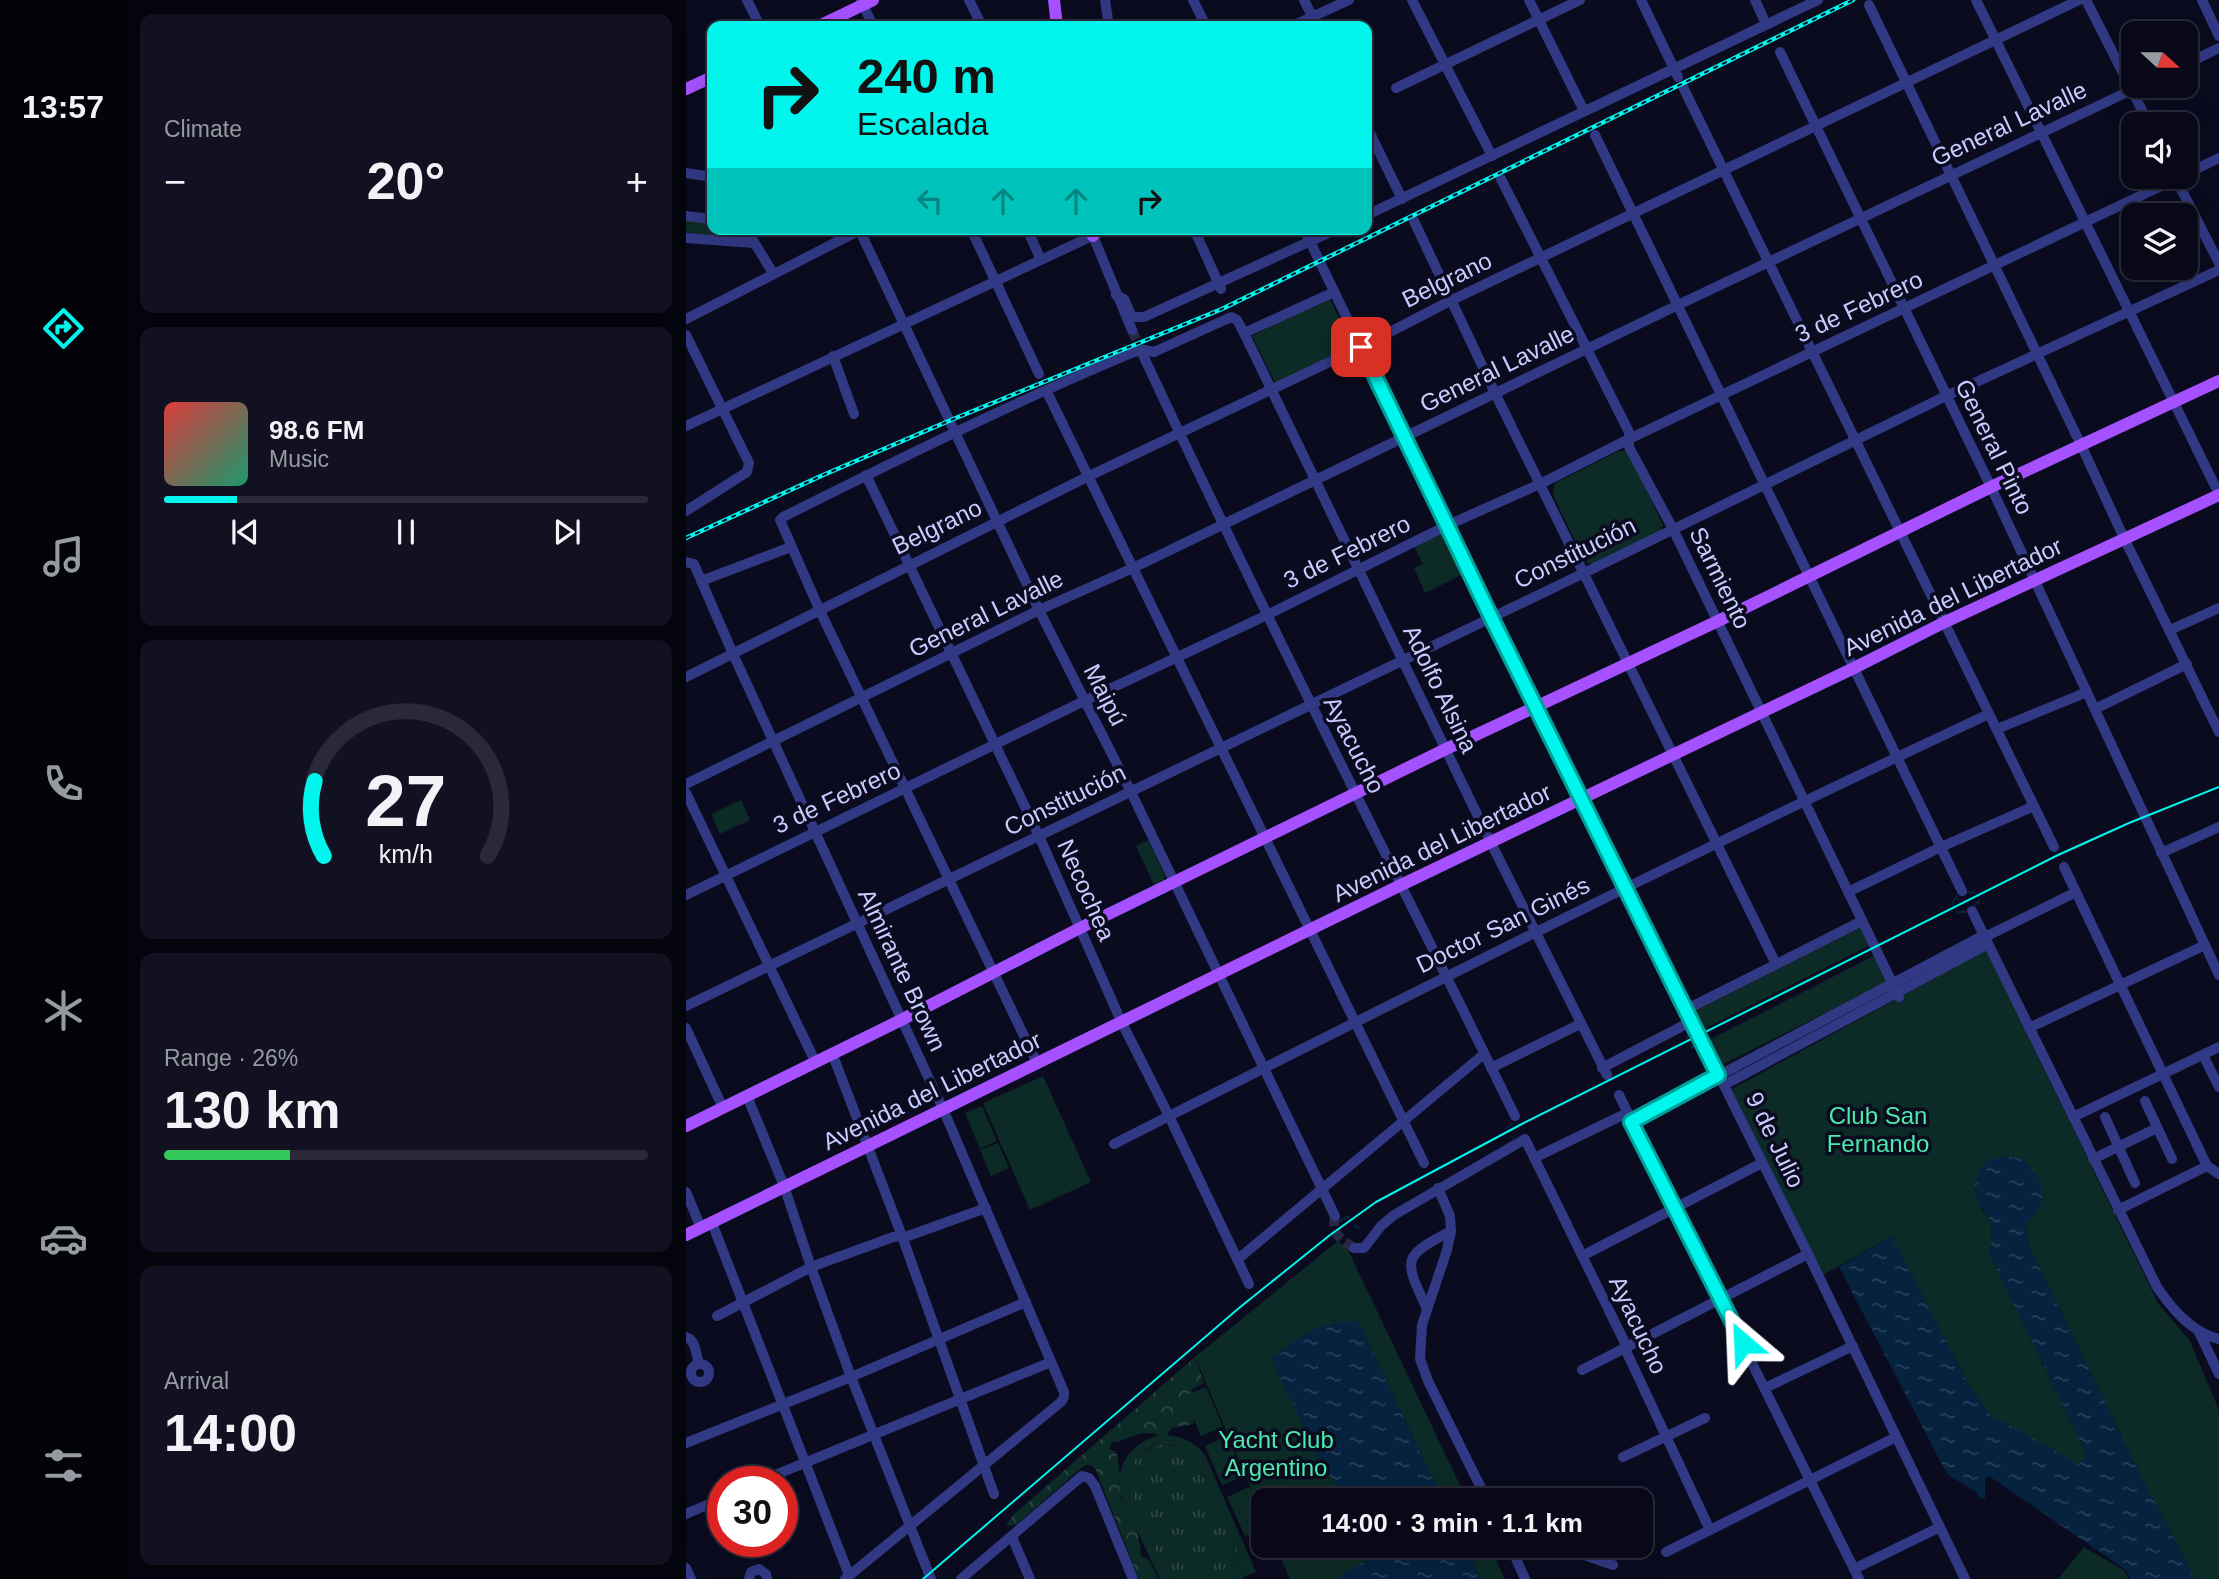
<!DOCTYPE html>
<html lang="en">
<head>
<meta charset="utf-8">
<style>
	:root { --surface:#080818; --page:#111121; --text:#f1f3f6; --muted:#989aa2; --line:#292937; --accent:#00f5ec }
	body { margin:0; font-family:Helvetica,sans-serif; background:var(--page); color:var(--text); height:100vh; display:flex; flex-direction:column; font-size:26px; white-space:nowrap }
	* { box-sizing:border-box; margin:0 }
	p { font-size:23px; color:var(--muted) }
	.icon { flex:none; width:38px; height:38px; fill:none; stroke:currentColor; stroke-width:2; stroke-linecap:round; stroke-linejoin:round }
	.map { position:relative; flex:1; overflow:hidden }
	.sheet { display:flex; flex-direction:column; gap:14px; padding:14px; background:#04040d; width:560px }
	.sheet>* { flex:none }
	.banner { position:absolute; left:21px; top:21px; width:665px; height:214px; border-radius:14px; box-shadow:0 7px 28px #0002,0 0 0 2px var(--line); background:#00f5ec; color:#111; overflow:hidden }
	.needle { width:46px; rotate:111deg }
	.fabs { position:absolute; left:1435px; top:21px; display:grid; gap:14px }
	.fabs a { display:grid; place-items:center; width:77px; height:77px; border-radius:14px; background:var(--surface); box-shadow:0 7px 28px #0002,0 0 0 2px var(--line); font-size:35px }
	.speed { position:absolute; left:21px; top:1466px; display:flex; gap:14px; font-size:35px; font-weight:700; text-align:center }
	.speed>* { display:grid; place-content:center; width:91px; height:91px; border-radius:50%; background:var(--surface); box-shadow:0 7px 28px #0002,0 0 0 2px var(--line); line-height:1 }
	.speed .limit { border:10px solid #d22; background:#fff; color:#111 }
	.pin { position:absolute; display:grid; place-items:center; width:60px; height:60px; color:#fff; margin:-30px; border-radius:14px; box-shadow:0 4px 10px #0006 }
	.me { position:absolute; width:77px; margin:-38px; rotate:334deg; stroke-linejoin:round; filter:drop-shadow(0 0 5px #0008) }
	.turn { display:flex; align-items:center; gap:24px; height:147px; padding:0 35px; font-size:32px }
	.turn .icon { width:91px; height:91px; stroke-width:2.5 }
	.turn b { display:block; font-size:49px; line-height:60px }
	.lanes { display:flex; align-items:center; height:66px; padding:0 35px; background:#0003; justify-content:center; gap:35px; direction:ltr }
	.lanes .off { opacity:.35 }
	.big { font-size:52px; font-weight:700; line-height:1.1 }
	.sheet .widget { flex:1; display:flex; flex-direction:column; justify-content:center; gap:10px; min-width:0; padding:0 24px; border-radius:14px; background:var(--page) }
	.sheet .dial { align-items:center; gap:0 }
	.dial svg { height:182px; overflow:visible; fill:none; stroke:var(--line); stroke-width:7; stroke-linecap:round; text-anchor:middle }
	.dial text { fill:var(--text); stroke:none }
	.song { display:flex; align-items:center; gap:21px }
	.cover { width:84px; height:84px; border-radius:10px; background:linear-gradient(135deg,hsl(0 70% 55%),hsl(160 70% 35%)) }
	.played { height:7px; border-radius:4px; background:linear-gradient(90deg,var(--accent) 15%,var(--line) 15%) }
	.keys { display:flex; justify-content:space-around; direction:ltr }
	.heat { display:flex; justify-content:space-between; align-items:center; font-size:38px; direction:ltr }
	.charge { height:10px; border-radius:5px; background:linear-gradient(90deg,#34c759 26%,var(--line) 0) }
	.trip { position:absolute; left:565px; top:1488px; width:402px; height:70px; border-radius:14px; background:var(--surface); box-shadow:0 7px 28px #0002,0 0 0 2px var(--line); font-weight:700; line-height:70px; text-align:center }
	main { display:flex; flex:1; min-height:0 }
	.tabs { display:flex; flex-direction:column; width:126px; justify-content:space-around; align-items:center; background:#03030a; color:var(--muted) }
	.tabs .icon { width:49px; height:49px }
	.tabs .selected { color:var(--accent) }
	.tabs b { font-size:32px; color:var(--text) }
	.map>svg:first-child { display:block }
	.grass { fill:url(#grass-tufts) }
	.forest { fill:url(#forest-crowns) }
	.park { fill:#0d2b26 }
	.water { fill:url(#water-ripples) }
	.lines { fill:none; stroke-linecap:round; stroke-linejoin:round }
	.stream { stroke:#05223f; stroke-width:2 }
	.minor-tunnel { stroke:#282841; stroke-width:10; stroke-dasharray:10 5; stroke-linecap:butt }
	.minor { stroke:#313984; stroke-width:10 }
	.major { stroke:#a651ff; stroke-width:12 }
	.tram { stroke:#00f5ec; stroke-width:2 }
	.rail-casing { stroke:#00f5ec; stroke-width:4.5 }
	.rail { stroke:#0b0b20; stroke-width:2; stroke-dasharray:5; stroke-linecap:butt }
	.route-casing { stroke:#009f99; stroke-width:18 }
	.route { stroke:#00f5ec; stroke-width:12 }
	.labels { text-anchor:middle; stroke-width:7; stroke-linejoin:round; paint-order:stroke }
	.street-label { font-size:24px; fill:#cacbff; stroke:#0b0b20 }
	.park-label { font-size:24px; fill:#4be9ac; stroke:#0b0b20 }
</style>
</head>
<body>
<main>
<nav class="tabs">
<b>13:57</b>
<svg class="icon selected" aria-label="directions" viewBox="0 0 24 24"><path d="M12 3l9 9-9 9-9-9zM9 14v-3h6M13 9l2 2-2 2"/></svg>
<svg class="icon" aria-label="music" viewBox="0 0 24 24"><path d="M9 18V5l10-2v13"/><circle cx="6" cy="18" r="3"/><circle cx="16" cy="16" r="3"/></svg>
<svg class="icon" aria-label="phone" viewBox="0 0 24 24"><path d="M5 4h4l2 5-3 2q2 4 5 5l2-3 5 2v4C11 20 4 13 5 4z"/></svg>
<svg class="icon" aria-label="climate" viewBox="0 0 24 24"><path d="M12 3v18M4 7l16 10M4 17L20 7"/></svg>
<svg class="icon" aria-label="car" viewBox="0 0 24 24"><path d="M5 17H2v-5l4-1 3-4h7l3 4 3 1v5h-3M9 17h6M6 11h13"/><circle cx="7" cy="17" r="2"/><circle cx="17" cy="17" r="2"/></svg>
<svg class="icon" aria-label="filters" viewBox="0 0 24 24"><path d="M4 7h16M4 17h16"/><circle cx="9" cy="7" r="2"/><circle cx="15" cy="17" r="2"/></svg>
</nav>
<section class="sheet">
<div class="widget"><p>Climate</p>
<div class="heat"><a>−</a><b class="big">20°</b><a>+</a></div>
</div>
<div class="widget">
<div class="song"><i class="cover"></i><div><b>98.6 FM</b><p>Music</p></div></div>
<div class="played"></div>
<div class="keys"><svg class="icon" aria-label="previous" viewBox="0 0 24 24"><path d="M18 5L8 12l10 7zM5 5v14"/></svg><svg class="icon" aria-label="pause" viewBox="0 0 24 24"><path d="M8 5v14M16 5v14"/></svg><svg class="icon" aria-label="next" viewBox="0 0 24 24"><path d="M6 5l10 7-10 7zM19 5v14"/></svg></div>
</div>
<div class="widget dial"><svg viewBox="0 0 100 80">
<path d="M14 69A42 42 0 1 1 86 69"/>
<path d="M14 69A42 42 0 0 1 10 36" stroke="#00f5ec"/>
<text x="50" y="56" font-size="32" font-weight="700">27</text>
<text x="50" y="72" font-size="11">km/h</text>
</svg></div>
<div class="widget"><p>Range · 26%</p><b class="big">130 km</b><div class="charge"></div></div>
<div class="widget"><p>Arrival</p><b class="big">14:00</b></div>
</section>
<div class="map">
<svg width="1533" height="1579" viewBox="0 0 1533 1579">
	<defs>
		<pattern id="grass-tufts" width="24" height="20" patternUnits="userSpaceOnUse" patternTransform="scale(1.75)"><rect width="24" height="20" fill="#0d2b26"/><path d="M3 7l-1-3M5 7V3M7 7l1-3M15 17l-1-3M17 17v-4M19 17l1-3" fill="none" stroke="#2f4847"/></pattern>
		<pattern id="forest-crowns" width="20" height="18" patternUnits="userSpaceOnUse" patternTransform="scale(1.75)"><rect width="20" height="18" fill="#0d2b26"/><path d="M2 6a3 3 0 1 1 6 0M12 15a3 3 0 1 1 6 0" fill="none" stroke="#2f4847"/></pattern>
		<pattern id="water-ripples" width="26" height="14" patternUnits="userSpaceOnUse" patternTransform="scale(1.75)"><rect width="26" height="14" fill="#05223f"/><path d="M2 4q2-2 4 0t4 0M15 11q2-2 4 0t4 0" fill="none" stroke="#28415c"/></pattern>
	</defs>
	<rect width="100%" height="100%" fill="#0b0b20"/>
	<path class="grass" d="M478 1444C492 1446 501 1450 510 1461L551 1550 553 1562 548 1579H483L443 1491C438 1466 453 1448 478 1444Z"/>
	<path class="forest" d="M509 1357 518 1383 505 1390 512 1402 507 1424 486 1428 480 1436C472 1437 470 1433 462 1433 450 1432 439 1442 426 1442L423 1449 430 1452C434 1461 431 1471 436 1479L434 1486 435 1500 444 1505C447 1522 455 1539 455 1556L463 1560 472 1579H453L409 1468 404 1465H399L331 1524 320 1526 327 1515Z"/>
	<g class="park">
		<polygon points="0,220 26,222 26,229 55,229 52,237 0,236"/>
		<polygon points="643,297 667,346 590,384 566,336"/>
		<polygon points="932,451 940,451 943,453 977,525 973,532 906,564 902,563 897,557 867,495 868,486 871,482"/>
		<polygon points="759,531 781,572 739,593 728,568 737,564 728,546"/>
		<polygon points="55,800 64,820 34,834 25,814"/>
		<polygon points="462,840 479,876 478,881 468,885 450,846"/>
		<polygon points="1174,925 1184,945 1016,1030 1007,1010"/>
		<polygon points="1300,950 1472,1303 1504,1341 1533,1410 1533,1579 1509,1579 1451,1468 1343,1246 1340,1225 1354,1206 1295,1209 1306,1221 1304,1255 1401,1455 1392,1464 1311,1419 1306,1418 1282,1384 1206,1236 1137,1275 1046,1089"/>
		<polygon points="1188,956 1201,982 1034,1066 1021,1041"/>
		<polygon points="357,1076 405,1182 344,1210 297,1103"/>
		<polygon points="296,1106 311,1141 294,1149 279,1113"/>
		<polygon points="312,1143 323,1168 305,1176 294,1150"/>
		<polygon points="652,1241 662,1250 781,1500 757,1500 672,1321 586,1359 638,1469 664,1500 578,1500 577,1528 559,1536 541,1497 563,1487 566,1491 509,1357"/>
		<polygon points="520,1387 537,1427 515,1436 498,1396"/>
		<path d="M474 1435C493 1435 507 1440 519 1455L570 1572 557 1577 556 1579H548L553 1562 551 1550 510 1461C484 1427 436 1449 443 1491L483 1579H474L434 1494C430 1465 445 1442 474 1435Z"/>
		<polygon points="541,1436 558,1476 536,1485 519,1446"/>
		<polygon points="589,1545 682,1545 689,1556 658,1573 653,1579 604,1579"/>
		<polygon points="779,1545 803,1545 819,1579 795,1579"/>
		<polygon points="1398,1547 1439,1571 1442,1579 1372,1579"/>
	</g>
	<g class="water">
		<path d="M1321 1156C1324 1157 1328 1157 1332 1158 1348 1164 1362 1190 1354 1206 1350 1213 1344 1219 1340 1225L1343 1246 1451 1468 1509 1579H1444L1440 1570 1303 1476 1299 1479V1499L1293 1498 1290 1492 1261 1474 1153 1267 1206 1236 1282 1384 1306 1418H1311L1393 1464 1401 1455 1304 1255 1306 1221C1286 1199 1282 1186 1300 1161Z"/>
		<path d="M672 1321 757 1500H664L638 1469 587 1364 586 1358C620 1332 627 1324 672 1321Z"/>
		<polygon points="682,1545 779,1545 795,1579 653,1579 658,1573 689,1556"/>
	</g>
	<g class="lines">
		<g class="stream">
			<polyline points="1282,892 1290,893"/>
			<polyline points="1292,896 1293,897"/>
			<polyline points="1267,905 1266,903 1271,896"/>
			<polyline points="1289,905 1294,900"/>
			<polyline points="1268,908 1269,909"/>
			<polyline points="1271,912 1279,912"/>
			<polyline points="1001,1039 1001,1031"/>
			<polyline points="1005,1046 1006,1048 1011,1046"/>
			<polyline points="820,1129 826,1123"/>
			<polyline points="826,1137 827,1139"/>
			<polyline points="650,1223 661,1217 664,1219"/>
			<polyline points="669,1226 674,1228"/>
		</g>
		<g class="minor-tunnel">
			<polyline points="446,330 457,355"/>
			<path d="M649 1216C645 1235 654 1238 668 1248"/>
		</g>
		<g class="minor">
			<polyline points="61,0 74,26"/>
			<polyline points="175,0 187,26"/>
			<polyline points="283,0 296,26"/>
			<polyline points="419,0 423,26"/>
			<polyline points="507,0 520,26"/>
			<polyline points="618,0 631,26"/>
			<polyline points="726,0 806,156"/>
			<polyline points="843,0 898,111"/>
			<polyline points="955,0 992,77"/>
			<polyline points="1069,0 1080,24"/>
			<polyline points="1290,0 1533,494"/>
			<polyline points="1400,0 1463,124"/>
			<polyline points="1516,0 1533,36"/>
			<polyline points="1183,5 1395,445 1438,538 1533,732"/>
			<polyline points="606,26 663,0"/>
			<polyline points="1094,52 1305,487 1533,975"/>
			<polyline points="1500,64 1533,48"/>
			<polyline points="997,87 1368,847"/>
			<polyline points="710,88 894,0"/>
			<polyline points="681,127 716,199"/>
			<polyline points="909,135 1276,891"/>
			<polyline points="0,173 26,177"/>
			<polyline points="1500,174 1533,158"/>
			<polyline points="1489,177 1533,263"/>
			<polyline points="815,179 943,432 943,447 987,529 1213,997"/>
			<polyline points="681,215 1132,0"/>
			<polyline points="0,216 26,219"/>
			<polyline points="728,221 809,393 1090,964"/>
			<polyline points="60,229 87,273"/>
			<polyline points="173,229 353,610 445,792 649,1216"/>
			<polyline points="285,229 353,374"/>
			<polyline points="341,229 355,260"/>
			<polyline points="508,229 535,289"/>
			<polyline points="618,229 805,617 1122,1254 1279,1579"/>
			<polyline points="407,236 446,330"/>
			<polyline points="0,238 68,243"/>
			<polyline points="430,295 438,299 446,317 458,317 651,229"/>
			<polyline points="0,319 176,229"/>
			<polyline points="558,333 648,292"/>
			<polyline points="0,335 63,463 61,472 0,511"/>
			<path d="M457 355C576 611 705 862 829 1116"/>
			<polyline points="147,356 168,414"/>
			<polyline points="361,392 738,1163"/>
			<polyline points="0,426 421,229"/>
			<polyline points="180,475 353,836 435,1021 483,1116 563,1284"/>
			<polyline points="0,562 8,564 47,654 257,1109 378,1392 378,1397 375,1402 159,1579"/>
			<polyline points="15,581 105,547"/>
			<polyline points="1484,630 1533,608"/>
			<polyline points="0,677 401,477 675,347 764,301 1393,0"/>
			<polyline points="1409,709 1501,664"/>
			<polyline points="1311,729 1401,692"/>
			<polyline points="0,784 353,610 447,568 992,305 1454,86"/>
			<polyline points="0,793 129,1061"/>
			<polyline points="1475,853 1533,827"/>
			<polyline points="1378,867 1521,1166 1533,1174"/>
			<polyline points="1162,892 1255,847 1348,806"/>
			<polyline points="0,895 398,701 581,615 762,525 854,484 943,439 1494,177"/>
			<path d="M1286 911 1471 1287C1486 1309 1506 1333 1533 1339"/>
			<polyline points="0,1006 898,573 1260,396 1533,270"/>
			<polyline points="1001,1009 1176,921"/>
			<polyline points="0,1028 37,1108"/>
			<polyline points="1343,1028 1519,945"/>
			<polyline points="146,1053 216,1236 308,1494"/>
			<polyline points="1517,1055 1533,1087"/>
			<path d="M351 1063 134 611 94 520 97 517C213 459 328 402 448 352L458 350 468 352 545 317 551 320 558 333 805 843 921 1075"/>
			<polyline points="805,1068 894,1024"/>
			<polyline points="916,1068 1006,1021"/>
			<polyline points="1038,1085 1302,944"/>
			<polyline points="933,1095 1173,1579"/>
			<polyline points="61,1096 98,1186 125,1267 165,1377 245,1579"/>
			<polyline points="1459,1101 1486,1159"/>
			<polyline points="1387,1117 1533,1047"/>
			<polyline points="1419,1117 1449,1183"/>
			<polyline points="945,1122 1298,935 1303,935 1390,892"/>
			<path d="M428 1144C718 997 1009 851 1303 714"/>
			<polyline points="848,1158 941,1113"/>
			<polyline points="1407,1159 1471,1128"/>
			<polyline points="752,1188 764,1216 765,1231 761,1250 736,1325 734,1359 742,1381 801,1500"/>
			<polyline points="0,1192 15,1228"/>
			<polyline points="1432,1210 1521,1166"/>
			<polyline points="26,1223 163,1575"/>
			<polyline points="668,1248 678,1248 695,1226 708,1215 839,1139 938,1341 941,1353 1024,1530"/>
			<polyline points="896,1256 1076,1163"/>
			<polyline points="552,1259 798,1054"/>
			<path d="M741 1309C718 1259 715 1257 765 1231"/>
			<polyline points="31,1316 125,1267 207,1237 222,1236 300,1208"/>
			<polyline points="1513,1332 1533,1374"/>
			<path d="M0 1337C10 1340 10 1355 13 1364"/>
			<circle cx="14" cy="1373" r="9"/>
			<polyline points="896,1370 1122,1254"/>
			<polyline points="1079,1388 1167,1346"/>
			<polyline points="0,1443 165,1377 340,1302"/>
			<polyline points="937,1457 1019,1418"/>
			<polyline points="72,1482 365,1362"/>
			<polyline points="0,1514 37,1498"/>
			<polyline points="326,1537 344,1579"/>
			<polyline points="824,1545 839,1579"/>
			<polyline points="869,1545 927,1565"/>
			<polyline points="980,1552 1210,1437"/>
			<polyline points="0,1568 5,1579"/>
			<polyline points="1168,1569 1254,1527"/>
			<polyline points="63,1579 65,1572 73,1569 80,1574 81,1579"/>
			<polyline points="275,1579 396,1476 403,1478 409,1486 447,1579"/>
		</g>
		<g class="major">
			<polyline points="368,0 371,26"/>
			<polyline points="133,26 187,0"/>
			<polyline points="0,89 26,77"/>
			<polyline points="404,229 407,236"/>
			<polyline points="0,1126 217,1019 394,928 760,749 1032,621 1305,487 1533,381"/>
			<polyline points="0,1235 715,885 1168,668 1259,622 1533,495"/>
		</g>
		<polyline class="tram" points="237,1579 553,1308 644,1235 690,1202 834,1125 1372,855 1443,823 1533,787"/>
		<defs>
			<polyline id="rail" points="0,538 135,476 265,420 536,309 1167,0"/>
		</defs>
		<use href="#rail" class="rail-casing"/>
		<use href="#rail" class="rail"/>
	</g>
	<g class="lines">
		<defs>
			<polyline id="route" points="675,347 805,617 1032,1075 945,1122 1057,1343"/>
		</defs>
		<use href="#route" class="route-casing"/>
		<use href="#route" class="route"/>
	</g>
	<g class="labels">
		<g class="street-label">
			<text transform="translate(1323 124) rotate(-25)" y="8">General Lavalle</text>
			<text transform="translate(761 280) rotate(-26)" y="8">Belgrano</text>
			<text transform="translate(1173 307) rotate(-25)" y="8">3 de Febrero</text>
			<text transform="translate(811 369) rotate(-26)" y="8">General Lavalle</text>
			<text transform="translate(1308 447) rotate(64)" y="8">General Pinto</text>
			<text transform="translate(251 527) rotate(-26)" y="8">Belgrano</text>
			<text transform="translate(661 552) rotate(-26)" y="8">3 de Febrero</text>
			<text transform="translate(889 553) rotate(-26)" y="8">Constitución</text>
			<text transform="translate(1034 578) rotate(64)" y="8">Sarmiento</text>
			<text transform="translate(1267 597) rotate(-26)" y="8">Avenida del Libertador</text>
			<text transform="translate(300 614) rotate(-26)" y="8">General Lavalle</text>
			<text transform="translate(754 689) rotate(64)" y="8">Adolfo Alsina</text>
			<text transform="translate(419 695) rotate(63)" y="8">Maipú</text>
			<text transform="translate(668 745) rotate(63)" y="8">Ayacucho</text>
			<text transform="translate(151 798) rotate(-25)" y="8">3 de Febrero</text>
			<text transform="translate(379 800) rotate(-26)" y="8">Constitución</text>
			<text transform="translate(756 843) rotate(-26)" y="8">Avenida del Libertador</text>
			<text transform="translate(400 890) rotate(66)" y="8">Necochea</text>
			<text transform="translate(817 925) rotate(-26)" y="8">Doctor San Ginés</text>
			<text transform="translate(216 970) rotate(65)" y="8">Almirante Brown</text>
			<text transform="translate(246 1091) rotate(-26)" y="8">Avenida del Libertador</text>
			<text transform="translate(1089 1140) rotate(64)" y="8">9 de Julio</text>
			<text transform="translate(952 1325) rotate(65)" y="8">Ayacucho</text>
		</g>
		<g class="park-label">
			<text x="1192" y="1124">Club San<tspan x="1192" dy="28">Fernando</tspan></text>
			<text x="590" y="1448">Yacht Club<tspan x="590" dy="28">Argentino</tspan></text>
		</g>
	</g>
</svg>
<div class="fabs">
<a><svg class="needle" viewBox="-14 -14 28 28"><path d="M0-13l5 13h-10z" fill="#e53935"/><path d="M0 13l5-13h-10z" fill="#989aa2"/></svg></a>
<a><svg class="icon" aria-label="sound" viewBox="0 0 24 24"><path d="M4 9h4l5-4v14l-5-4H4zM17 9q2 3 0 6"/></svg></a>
<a><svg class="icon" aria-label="layers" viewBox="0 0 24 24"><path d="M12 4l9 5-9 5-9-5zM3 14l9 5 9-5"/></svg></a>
</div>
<div class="speed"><div class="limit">30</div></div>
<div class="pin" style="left:675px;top:347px;background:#d93025"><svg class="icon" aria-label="arrive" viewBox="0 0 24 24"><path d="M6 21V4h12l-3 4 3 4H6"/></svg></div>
<svg class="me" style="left:1057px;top:1343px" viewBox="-20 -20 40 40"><path d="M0-17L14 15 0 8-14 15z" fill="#00f5ec" stroke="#fff" stroke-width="4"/></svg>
<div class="trip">14:00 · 3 min · 1.1 km</div>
<div class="banner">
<div class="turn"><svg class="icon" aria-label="right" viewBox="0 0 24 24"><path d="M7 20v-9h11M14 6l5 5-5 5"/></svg><div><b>240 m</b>Escalada</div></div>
<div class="lanes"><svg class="icon off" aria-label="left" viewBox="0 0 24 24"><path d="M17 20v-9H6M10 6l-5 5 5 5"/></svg><svg class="icon off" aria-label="ahead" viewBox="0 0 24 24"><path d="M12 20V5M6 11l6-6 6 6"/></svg><svg class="icon off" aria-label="ahead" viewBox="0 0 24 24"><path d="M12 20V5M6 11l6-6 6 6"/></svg><svg class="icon" aria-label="right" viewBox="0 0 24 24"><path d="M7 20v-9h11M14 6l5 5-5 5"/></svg></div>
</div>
</div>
</main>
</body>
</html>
